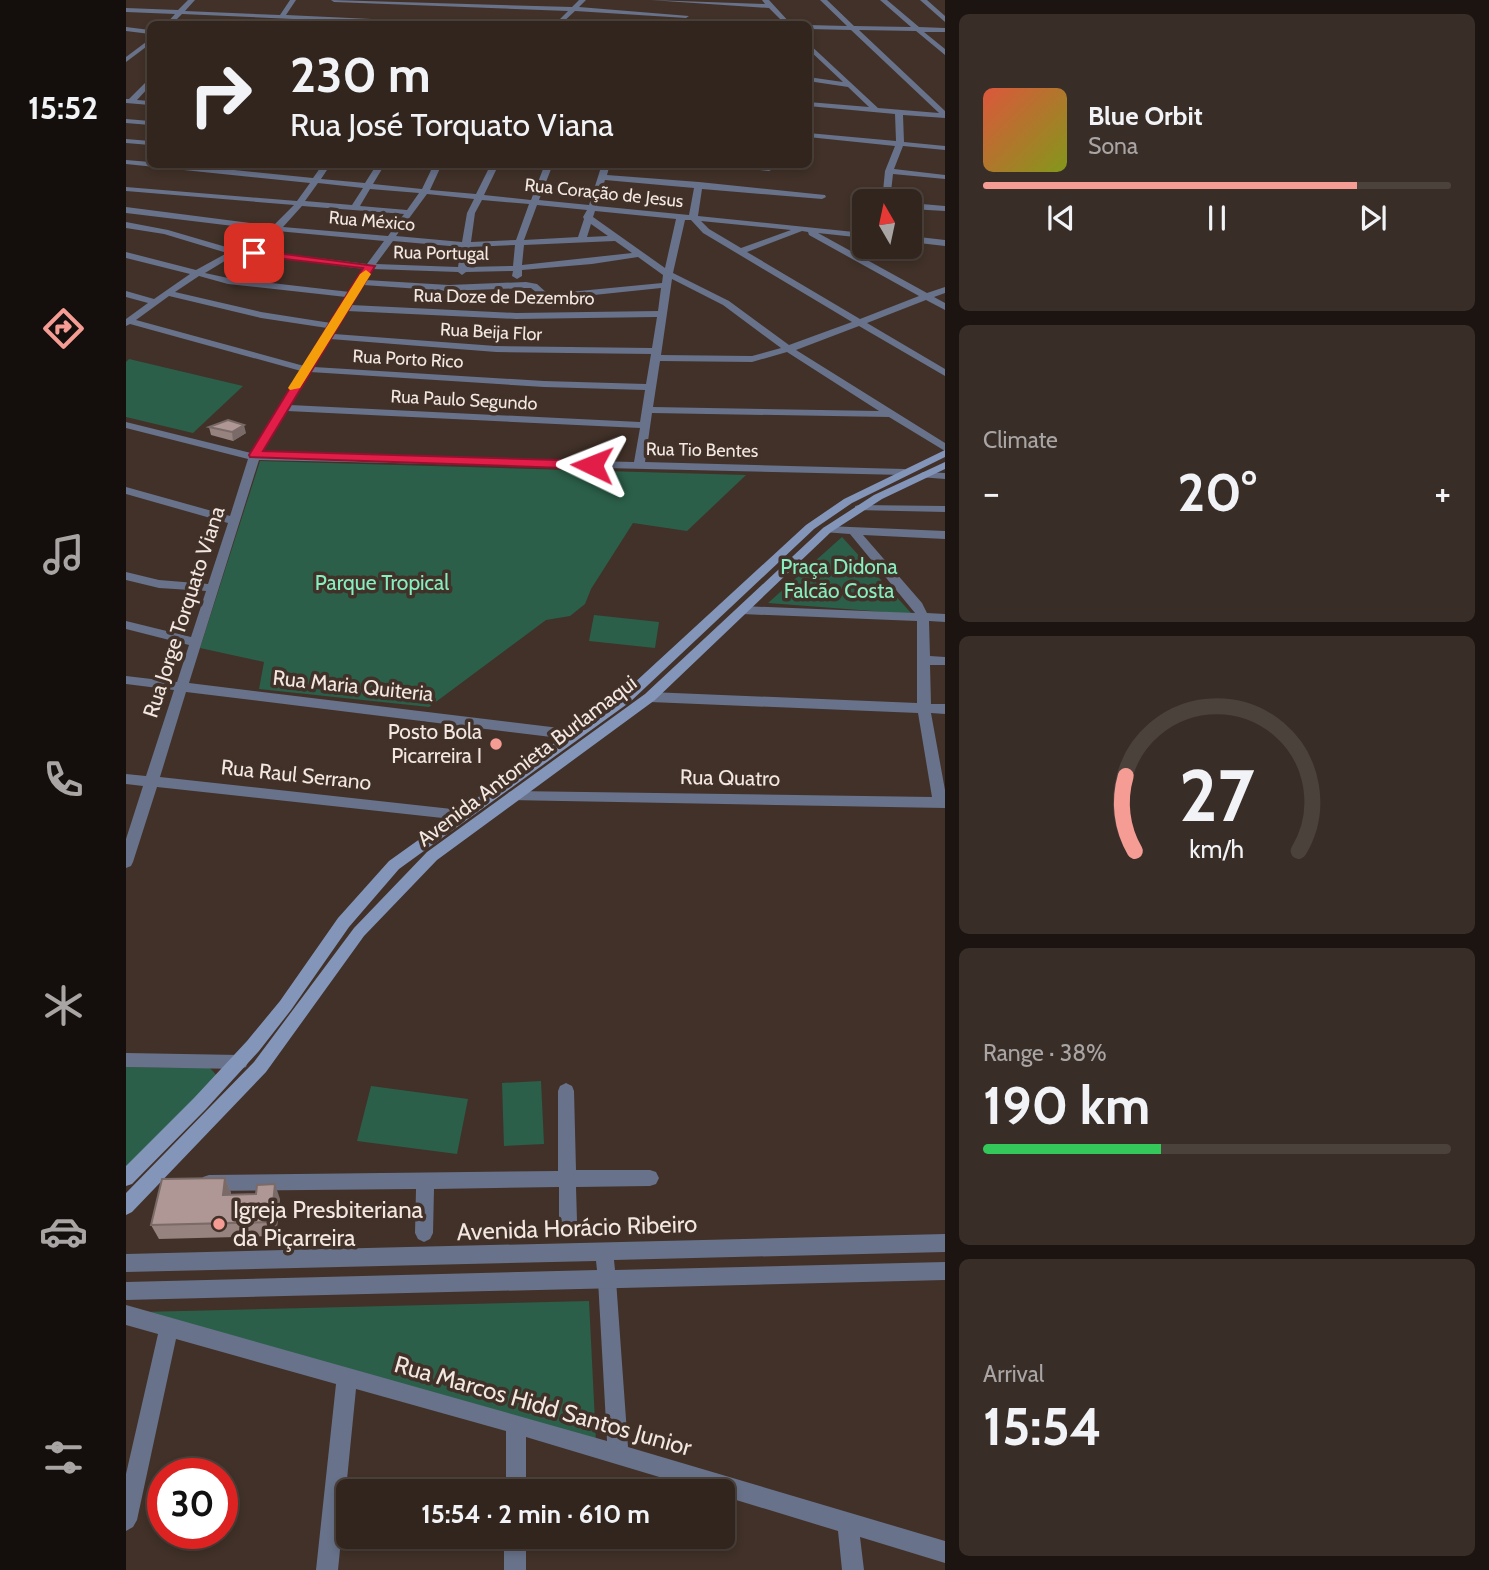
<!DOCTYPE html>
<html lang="en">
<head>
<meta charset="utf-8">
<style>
	:root { --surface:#31251e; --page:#392d27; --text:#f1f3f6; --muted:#a8a5a4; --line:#4c423c; --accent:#f59c94 }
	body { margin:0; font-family:Cabin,sans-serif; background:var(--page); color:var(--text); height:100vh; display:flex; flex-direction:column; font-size:26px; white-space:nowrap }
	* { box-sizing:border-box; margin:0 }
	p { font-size:23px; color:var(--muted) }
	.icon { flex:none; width:38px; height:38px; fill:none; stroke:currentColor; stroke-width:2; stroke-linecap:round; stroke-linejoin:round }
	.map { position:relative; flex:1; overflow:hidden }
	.panel { display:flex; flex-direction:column; gap:14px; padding:14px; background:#1b1410; width:544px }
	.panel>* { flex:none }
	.banner { position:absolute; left:21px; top:21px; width:665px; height:147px; border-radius:10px; box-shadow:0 4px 10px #0003,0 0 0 2px var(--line); background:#31251e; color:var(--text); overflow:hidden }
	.needle { width:46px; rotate:351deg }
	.controls { position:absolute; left:726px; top:189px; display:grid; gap:14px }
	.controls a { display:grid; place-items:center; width:70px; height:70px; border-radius:10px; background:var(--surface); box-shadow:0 4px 10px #0003,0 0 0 2px var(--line); font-size:35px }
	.speed { position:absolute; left:21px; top:1458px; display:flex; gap:14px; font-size:35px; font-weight:700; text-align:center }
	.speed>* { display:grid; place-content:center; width:91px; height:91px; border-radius:50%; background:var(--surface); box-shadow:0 4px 10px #0003,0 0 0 2px var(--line); line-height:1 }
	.speed .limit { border:10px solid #d22; background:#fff; color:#111 }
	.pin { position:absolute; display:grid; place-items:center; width:60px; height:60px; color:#fff; margin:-30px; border-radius:14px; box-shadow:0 4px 10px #0006 }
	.me { position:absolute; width:77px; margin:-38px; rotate:272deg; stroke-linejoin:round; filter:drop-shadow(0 0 5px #0008) }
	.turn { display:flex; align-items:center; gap:24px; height:147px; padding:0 28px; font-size:32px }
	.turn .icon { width:91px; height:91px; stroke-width:2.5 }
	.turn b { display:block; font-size:49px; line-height:60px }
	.big { font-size:52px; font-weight:700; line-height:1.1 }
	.panel .widget { flex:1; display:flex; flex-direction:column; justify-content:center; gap:10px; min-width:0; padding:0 24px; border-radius:10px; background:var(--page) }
	.panel .dial { align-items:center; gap:0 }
	.dial svg { height:182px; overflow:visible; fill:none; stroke:var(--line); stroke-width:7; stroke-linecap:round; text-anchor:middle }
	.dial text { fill:var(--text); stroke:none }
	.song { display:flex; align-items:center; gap:21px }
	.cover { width:84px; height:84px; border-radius:10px; background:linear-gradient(135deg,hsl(10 70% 55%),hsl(70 70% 35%)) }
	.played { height:7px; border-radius:4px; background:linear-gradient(90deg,var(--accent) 80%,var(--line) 80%) }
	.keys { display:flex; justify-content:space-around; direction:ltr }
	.heat { display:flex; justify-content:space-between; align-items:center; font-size:38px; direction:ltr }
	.charge { height:10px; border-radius:5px; background:linear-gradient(90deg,#34c759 38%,var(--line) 0) }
	.trip { position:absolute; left:210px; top:1479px; width:399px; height:70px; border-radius:10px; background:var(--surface); box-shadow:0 4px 10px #0003,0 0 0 2px var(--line); font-weight:700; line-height:70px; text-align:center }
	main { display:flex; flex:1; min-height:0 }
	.tab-bar { display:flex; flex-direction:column; width:126px; justify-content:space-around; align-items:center; background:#140f0c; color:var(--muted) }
	.tab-bar .icon { width:49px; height:49px }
	.tab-bar .on { color:var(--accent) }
	.tab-bar b { font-size:32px; color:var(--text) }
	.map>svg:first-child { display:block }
	.green { fill:#2b5f49 }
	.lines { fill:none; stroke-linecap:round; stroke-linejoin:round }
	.minor { fill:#68728a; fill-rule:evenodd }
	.tertiary { fill:#68728a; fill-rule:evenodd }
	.secondary { fill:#8495ba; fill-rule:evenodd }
	.wall { fill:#96827f }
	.shaded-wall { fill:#7a6a68 }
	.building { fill:#ae9794; stroke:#7a6a68; stroke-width:2 }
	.route { fill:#e11d48; stroke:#92132f; stroke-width:2 }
	.slow { fill:#f59e0b }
	.poi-dot { fill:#f59c94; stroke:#413128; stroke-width:2.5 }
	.labels { text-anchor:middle; stroke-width:7; stroke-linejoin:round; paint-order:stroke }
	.far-street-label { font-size:18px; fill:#f2e7e1; stroke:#413128 }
	.park-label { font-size:21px; fill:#87eec0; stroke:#413128 }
	.street-label { font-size:21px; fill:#f2e7e1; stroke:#413128 }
	.poi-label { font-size:21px; fill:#f2e7e1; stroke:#413128; text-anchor:end }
	.near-poi-label { font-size:24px; fill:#f2e7e1; stroke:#413128; text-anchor:start }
	.near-street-label { font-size:24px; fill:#f2e7e1; stroke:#413128 }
</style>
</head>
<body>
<main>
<nav class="tab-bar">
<b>15:52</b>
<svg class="icon on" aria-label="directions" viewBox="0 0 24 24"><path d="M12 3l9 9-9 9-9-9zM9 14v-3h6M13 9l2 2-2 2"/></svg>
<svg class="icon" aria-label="music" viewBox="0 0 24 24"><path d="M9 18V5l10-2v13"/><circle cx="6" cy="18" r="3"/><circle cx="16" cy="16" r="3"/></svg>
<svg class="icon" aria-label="phone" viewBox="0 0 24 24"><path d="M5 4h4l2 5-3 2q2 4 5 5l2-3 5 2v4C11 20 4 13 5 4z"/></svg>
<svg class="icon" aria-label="climate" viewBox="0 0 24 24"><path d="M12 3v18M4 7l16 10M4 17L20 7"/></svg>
<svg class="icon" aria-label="car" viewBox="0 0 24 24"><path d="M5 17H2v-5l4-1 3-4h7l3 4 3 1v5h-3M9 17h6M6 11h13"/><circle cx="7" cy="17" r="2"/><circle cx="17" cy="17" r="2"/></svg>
<svg class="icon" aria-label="filters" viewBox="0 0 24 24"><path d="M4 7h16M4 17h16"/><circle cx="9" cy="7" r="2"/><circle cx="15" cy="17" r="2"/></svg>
</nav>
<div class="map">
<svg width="819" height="1570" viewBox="0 0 819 1570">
	<rect width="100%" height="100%" fill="#413128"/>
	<g class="green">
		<polygon points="3,359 117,386 67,433 0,417 0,362"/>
		<polygon points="134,461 620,475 561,531 507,523 465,589 459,604 444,616 420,620 303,707 133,689 138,662 74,648"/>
		<polygon points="716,537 786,614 642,603"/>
		<polygon points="468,615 533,622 529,648 463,641"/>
		<polygon points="0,1067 84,1068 93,1078 0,1168"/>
		<polygon points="415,1081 418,1144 378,1146 376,1083"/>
		<polygon points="245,1086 342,1099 331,1154 231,1141"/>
		<polygon points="463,1301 470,1442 14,1312"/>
	</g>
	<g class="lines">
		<g class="minor">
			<polygon points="62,0 69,0 59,11 154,15 164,0 170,0 160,15 310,22 313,24 278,24 56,14 46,24 40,24 49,14 0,12 0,8 52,10"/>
			<polygon points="205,0 446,7 453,0 460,0 453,7 563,16 560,18 449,11 435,24 429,24 442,11 208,2"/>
			<polygon points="524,0 639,4 636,0 643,0 665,24 659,24 643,8"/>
			<polygon points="694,0 701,0 728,26 785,27 754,0 761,0 793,27 819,28 819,32 798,32 819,49 819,55 790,31 733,30 819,111 819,118 777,115 778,142 819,146 819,150 777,146 768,169 819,175 819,179 767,174 764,201 756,201 759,171 769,146 682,137 682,133 770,141 769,114 682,106 682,102 743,107 722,87 682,81 682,77 717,82 682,49 682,43 752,108 813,113 725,30 682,29 682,25 721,26"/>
			<polygon points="794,0 801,0 819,16 819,22"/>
			<polygon points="0,27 24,30 24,34 0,31"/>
			<polygon points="24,39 24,44 0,62 0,57"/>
			<polygon points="21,81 24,81 24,86 11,100 24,101 24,105 0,103 0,99 3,99"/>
			<polygon points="0,119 24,121 24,125 0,123"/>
			<polygon points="0,139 24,141 24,145 0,143"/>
			<path d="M0 160 24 162V164H49L187 178 197 164H205L195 179 239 183 251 164H259L247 184 296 189 308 164H316L304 190 350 194 365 164H373L358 195 405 200 419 164H427L413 200 463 205 476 164H484L481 175 573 182 699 195 700 197 696 199 576 189 572 216 738 233V238L692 233 801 293 819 287V293L808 297 819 303V310L800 300 741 323 819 369V376L733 326 670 350 819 443V451L763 417 526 413 519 462 778 469 783 472 778 475 133 460 63 683 450 730 457 735 450 740 60 692 34 777 335 810 340 811 342 815 340 819 335 820 31 787 7 862 5 866 0 868V839L17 786 0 784V774L20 776 48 690 0 684V676L51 682 63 645 0 629V621L65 637 80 591 33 588 0 580V572L33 580 82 584 102 523 0 494V487L104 516 122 459 0 428V422L125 453 175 371 4 324 0 326V319L22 303 0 297V291L28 299 64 274 0 258V252L70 270 101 253 38 234 0 228V222L42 230 107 249 140 230 0 213V207L147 226 168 205 0 191V187L171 201 184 183 0 164ZM479 180 568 188 563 215 471 206ZM192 183 237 188 226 205 179 201ZM244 189 293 193 281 210 234 206ZM301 194 348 199 341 213 336 242 270 236ZM356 200 403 204 390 240 345 242 349 213ZM411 205 461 210 457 217 458 219 452 237 398 240ZM176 206 278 214 262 236 157 227ZM469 211 550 219 539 268 467 217ZM559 220H565L577 233 726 322 663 345 603 301 547 273ZM575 221 665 230 615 248 583 229ZM465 224 482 236 461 237ZM151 231 258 241 241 264 119 249ZM676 231 682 232 683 235 793 296 734 319 621 252ZM267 241 335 247 332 267 250 264ZM489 241 506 253 396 265 398 245ZM389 245 387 266 341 267 344 247ZM112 253 238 269 224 292 102 278 79 273ZM512 257 537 275 536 283 422 294 411 284 400 282 323 285 240 280 246 269 332 272 336 275 340 272 387 271 386 276 391 279 396 276V270L466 264ZM73 276 102 284 220 297 205 323 135 312 49 292ZM546 279 597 305 655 348 626 356 535 355ZM237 285 323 291 400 288H405L420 300 535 288 532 311 390 313 225 305ZM43 296 135 318 201 328 178 366 10 320ZM221 311 390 319 531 317 526 348 370 346 208 334ZM204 339 370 352 525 354 520 384 418 381 188 367ZM661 352 753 411 527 407 534 361 626 362ZM184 372 418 387 519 390 514 422 164 405ZM161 411 514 428 508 462 135 453Z"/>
			<polygon points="587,164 621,164 647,169 643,171"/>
			<polygon points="784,203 819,206 819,211 784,209"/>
			<polygon points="784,236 819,240 819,246 784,242"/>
			<polygon points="797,472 819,473 819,479 793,477 792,475"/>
			<polygon points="733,505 819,506 819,512 729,510 729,506"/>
			<polygon points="701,526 819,531 819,539 737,535 796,603 801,613 819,614 819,622 803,621 804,656 819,657 819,665 804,665 805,704 819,704 819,714 805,713 819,790 819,808 383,800 381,796 383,792 388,791 806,797 792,713 524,702 517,697 524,692 791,703 791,621 616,614 610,610 616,606 789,613 724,534 697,532 697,528"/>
			<polygon points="0,1053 114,1055 120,1057 122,1062 120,1067 114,1069 0,1067"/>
			<polygon points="440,1083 446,1086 448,1091 450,1170 524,1170 530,1172 533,1178 530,1184 524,1186 450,1187 451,1221 448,1227 442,1230 436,1227 433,1221 433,1187 308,1189 307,1233 304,1239 298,1242 292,1239 289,1233 290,1189 83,1191 77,1189 74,1183 77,1177 83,1175 432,1171 432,1091 434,1086"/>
			<polygon points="481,1271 488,1273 490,1280 502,1447 819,1541 819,1563 734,1537 738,1570 716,1570 712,1531 597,1496 597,1491 580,1491 400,1437 400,1491 380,1491 380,1431 230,1389 212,1570 190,1570 210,1384 50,1339 11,1520 7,1527 0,1531 0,1474 32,1334 0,1325 0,1305 481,1441 472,1280 474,1273"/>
			<rect x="378" y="1536" width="22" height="34"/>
		</g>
		<polygon class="tertiary" points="819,1234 819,1252 488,1260 489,1270 819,1262 819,1280 0,1300 0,1282 471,1270 470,1261 0,1272 0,1254"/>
		<g class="secondary">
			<polygon points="819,450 819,457 726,503 688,529 504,702 273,869 223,927 165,1010 133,1051 80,1109 6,1184 0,1186 0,1166 68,1098 121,1041 154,1001 212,918 263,861 494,696 680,525 718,499"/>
			<polygon points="819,462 819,469 756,499 705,532 529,700 311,860 238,936 140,1072 6,1212 0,1215 0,1193 128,1062 228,928 301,852 519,694 697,528 748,495"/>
		</g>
	</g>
	<g class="wall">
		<polygon points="83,427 120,433 107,441 85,435"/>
		<polygon points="99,1178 105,1193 105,1195 154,1199 150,1236 33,1239 25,1225"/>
	</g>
	<g class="shaded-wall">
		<polygon points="118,425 120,433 107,441 106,432"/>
		<polygon points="99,1178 105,1193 103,1210 97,1195"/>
		<polygon points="149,1184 154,1199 150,1236 145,1222"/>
	</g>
	<g class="building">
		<polygon points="102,420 118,425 106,432 83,427"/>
		<polygon points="99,1178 97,1195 130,1194 131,1185 149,1184 145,1222 25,1225 36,1179"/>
	</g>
	<polygon class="route" points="128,250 249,266 137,451 466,461 472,465 466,469 124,457 123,455 237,268 124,255"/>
	<polygon class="slow" points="240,270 245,274 174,388 164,390 162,388 234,274"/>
	<g class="poi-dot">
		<circle cx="370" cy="744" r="7"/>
		<circle cx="93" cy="1224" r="7"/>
	</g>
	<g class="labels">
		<g class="far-street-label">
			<text transform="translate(478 193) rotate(6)" y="6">Rua Coração de Jesus</text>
			<text transform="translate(246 221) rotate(5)" y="6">Rua México</text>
			<text transform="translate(315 253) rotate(1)" y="6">Rua Portugal</text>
			<text transform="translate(378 297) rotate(1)" y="6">Rua Doze de Dezembro</text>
			<text transform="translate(365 332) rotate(3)" y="6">Rua Beija Flor</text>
			<text transform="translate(282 359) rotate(3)" y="6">Rua Porto Rico</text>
			<text transform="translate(338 400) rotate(3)" y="6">Rua Paulo Segundo</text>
			<text transform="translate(576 450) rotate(1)" y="6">Rua Tio Bentes</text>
		</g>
		<g class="park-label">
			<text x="713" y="574">Praça Didona<tspan x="713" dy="24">Falcão Costa</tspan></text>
			<text x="256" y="590">Parque Tropical</text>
		</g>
		<g class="street-label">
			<text transform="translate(58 612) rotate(-72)" y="7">Rua Jorge Torquato Viana</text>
			<text transform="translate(227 686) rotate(6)" y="7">Rua Maria Quiteria</text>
			<text transform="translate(401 761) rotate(-37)" y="7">Avenida Antonieta Burlamaqui</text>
			<text transform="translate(170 775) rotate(6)" y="7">Rua Raul Serrano</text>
			<text transform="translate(604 778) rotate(1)" y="7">Rua Quatro</text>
		</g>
		<g class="poi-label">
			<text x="356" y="739">Posto Bola<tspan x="356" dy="24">Picarreira I</tspan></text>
		</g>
		<g class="near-poi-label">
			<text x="107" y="1218">Igreja Presbiteriana<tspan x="107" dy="28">da Piçarreira</tspan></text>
		</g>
		<g class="near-street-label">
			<text transform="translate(451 1228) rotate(-2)" y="8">Avenida Horácio Ribeiro</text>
			<text transform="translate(417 1406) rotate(16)" y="8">Rua Marcos Hidd Santos Junior</text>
		</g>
	</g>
</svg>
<div class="controls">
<a><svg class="needle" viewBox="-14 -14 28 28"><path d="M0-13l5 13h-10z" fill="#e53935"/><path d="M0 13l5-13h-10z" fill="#a8a5a4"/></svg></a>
</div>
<div class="speed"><div class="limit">30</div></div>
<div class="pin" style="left:128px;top:253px;background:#d93025"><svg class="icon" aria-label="arrive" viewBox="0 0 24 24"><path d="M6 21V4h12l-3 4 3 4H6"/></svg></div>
<svg class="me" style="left:466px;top:465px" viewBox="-20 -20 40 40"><path d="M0-17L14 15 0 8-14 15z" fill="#e11d48" stroke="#fff" stroke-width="4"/></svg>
<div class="trip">15:54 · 2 min · 610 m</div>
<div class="banner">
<div class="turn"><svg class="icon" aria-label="right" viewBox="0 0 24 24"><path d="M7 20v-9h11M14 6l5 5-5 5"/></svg><div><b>230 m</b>Rua José Torquato Viana</div></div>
</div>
</div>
<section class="panel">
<div class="widget">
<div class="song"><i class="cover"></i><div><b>Blue Orbit</b><p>Sona</p></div></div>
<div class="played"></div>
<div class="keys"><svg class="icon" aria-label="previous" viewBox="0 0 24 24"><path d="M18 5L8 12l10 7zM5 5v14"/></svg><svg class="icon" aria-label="pause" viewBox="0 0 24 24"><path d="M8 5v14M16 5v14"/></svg><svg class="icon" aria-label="next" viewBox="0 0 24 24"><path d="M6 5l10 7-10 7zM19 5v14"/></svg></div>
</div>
<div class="widget"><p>Climate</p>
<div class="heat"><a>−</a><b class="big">20°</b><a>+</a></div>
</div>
<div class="widget dial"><svg viewBox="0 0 100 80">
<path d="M14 69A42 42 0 1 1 86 69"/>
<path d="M14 69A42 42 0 0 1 10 36" stroke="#f59c94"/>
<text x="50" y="56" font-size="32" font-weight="700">27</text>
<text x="50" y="72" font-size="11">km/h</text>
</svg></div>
<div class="widget"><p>Range · 38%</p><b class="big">190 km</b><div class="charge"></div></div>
<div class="widget"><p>Arrival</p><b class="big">15:54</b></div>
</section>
</main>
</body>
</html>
